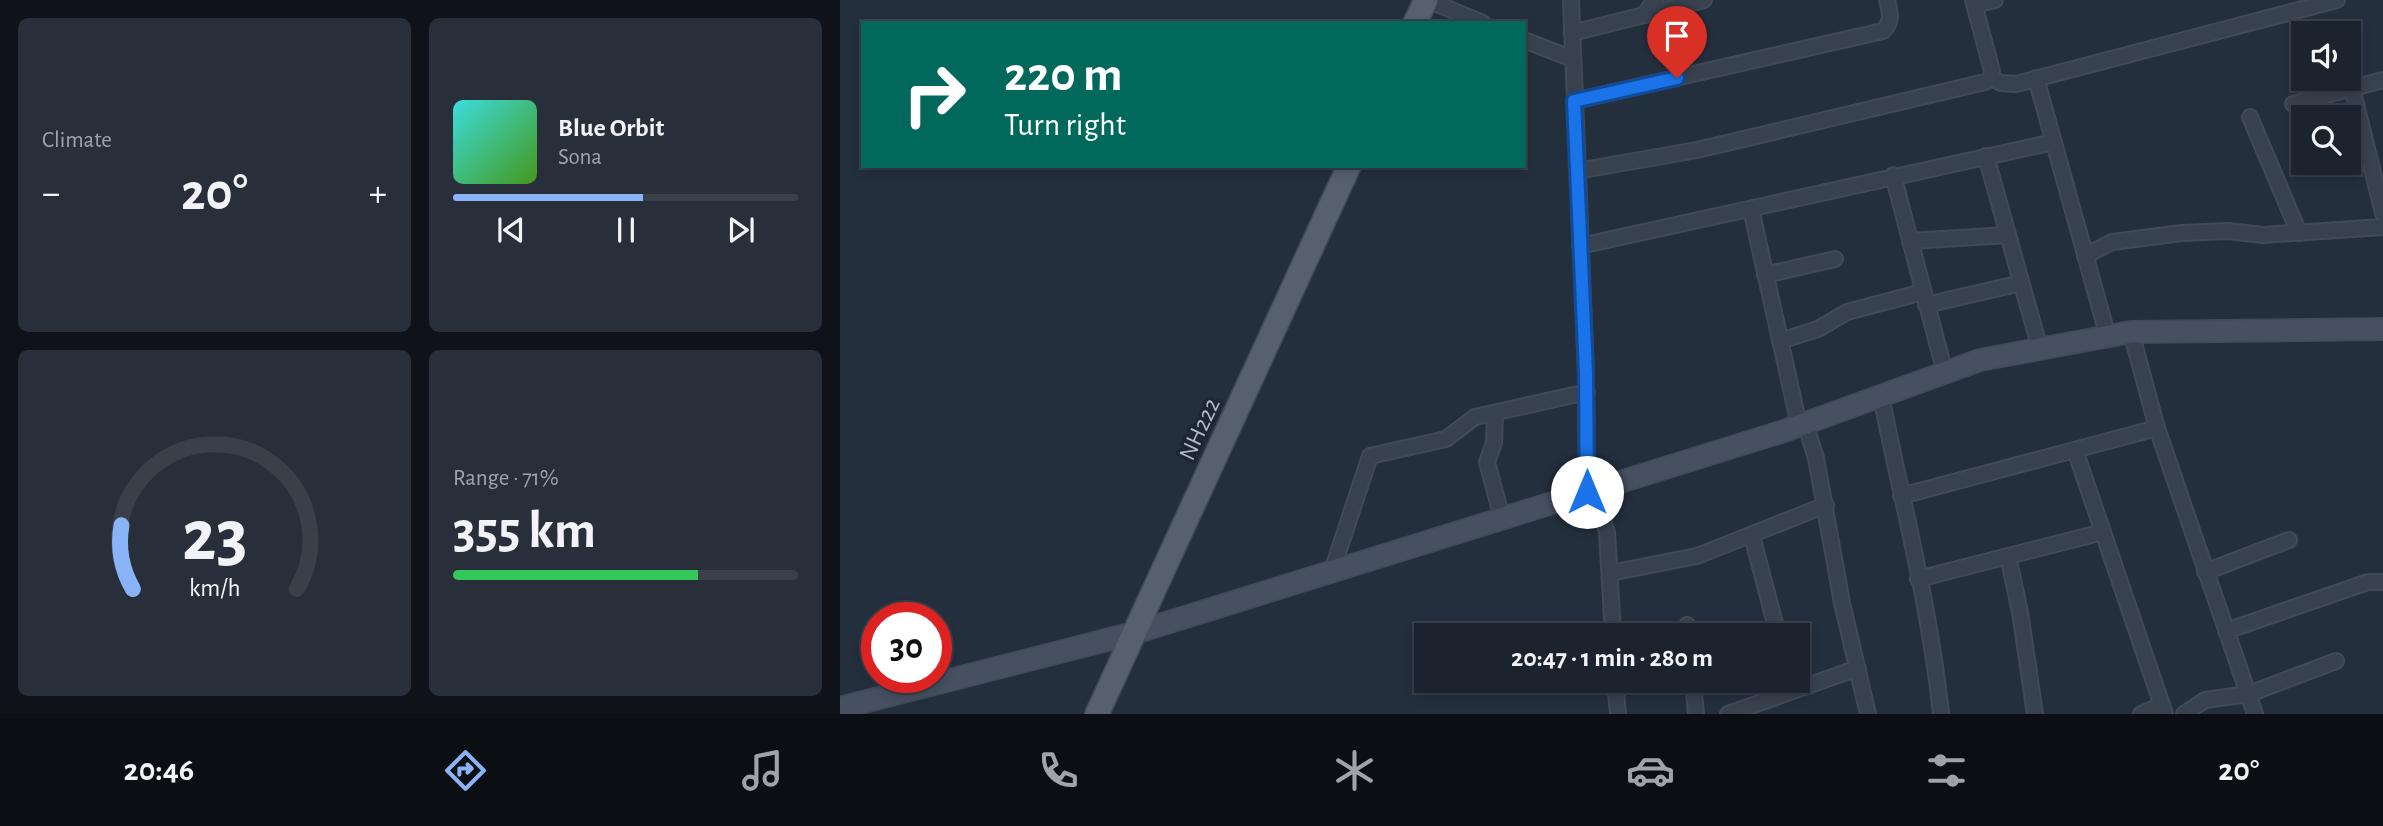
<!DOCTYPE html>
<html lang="en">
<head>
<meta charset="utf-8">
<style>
	:root { --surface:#1b232e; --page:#282f3a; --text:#f1f3f6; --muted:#a0a4aa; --line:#39404a; --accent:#8ab4f8 }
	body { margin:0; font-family:"Alegreya Sans",sans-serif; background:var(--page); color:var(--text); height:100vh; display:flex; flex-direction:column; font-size:26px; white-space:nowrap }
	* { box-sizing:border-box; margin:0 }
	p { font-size:23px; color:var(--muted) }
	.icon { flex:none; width:38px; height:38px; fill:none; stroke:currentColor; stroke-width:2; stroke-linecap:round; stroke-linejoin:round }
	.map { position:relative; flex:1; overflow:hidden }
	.details { display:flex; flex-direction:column; gap:18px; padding:18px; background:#0f1319; width:840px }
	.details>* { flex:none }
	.top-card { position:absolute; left:21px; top:21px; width:665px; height:147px; border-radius:0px; box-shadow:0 4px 10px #0003,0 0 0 2px var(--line); background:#00695c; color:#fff; overflow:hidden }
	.tools { position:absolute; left:1451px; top:21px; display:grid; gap:14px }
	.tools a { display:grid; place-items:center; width:70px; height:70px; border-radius:0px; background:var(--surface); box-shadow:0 4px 10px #0003,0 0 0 2px var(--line); font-size:35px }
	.speed { position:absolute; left:21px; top:602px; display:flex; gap:14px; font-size:35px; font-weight:700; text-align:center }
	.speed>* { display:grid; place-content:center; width:91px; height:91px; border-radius:50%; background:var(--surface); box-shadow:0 4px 10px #0003,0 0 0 2px var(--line); line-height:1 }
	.speed .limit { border:10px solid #d22; background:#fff; color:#111 }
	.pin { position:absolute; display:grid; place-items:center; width:60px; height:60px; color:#fff; margin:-72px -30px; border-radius:50% 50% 50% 0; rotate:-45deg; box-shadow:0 0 7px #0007 }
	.pin .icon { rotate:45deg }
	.me { position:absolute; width:77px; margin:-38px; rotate:0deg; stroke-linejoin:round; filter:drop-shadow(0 0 5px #0008) }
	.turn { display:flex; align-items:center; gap:24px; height:147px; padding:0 28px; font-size:32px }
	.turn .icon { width:91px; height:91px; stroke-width:2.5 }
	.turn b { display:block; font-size:49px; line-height:60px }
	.big { font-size:52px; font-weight:700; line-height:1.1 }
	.details .tile { flex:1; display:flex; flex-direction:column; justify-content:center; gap:10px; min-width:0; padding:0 24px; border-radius:10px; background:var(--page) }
	.details .dial { align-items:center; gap:0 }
	.dial svg { height:182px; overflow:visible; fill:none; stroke:var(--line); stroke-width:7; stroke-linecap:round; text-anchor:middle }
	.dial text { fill:var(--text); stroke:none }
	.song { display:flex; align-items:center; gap:21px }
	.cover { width:84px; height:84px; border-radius:10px; background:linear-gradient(135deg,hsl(180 70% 55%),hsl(100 70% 35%)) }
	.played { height:7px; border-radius:4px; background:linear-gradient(90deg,var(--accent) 55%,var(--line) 55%) }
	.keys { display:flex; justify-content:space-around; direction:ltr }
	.heat { display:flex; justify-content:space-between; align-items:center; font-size:38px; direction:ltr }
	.charge { height:10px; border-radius:5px; background:linear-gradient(90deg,#34c759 71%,var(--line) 0) }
	.details .tiles { flex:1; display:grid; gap:18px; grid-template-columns:repeat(2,1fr) }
	.trip { position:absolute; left:574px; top:623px; width:396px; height:70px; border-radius:0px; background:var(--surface); box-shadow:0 4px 10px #0003,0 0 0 2px var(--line); font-weight:700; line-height:70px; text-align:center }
	.tabs { display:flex; height:112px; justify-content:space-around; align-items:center; background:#0b0e12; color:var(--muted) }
	.tabs .icon { width:49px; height:49px }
	.tabs .active { color:var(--accent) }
	.tabs b { font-size:32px; color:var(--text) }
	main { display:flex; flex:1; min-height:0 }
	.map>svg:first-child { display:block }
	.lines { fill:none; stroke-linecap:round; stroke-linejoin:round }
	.street-casing { stroke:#414a57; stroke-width:18 }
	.secondary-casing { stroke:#414a57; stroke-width:24 }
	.primary-casing { stroke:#414a57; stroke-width:26 }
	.street { stroke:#38414e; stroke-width:14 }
	.secondary { stroke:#465061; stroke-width:21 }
	.primary { stroke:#56606e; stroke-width:23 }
	.route-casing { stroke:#114b97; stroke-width:18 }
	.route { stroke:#1a73e8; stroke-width:12 }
	.labels { text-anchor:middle; stroke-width:7; stroke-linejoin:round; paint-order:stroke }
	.street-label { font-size:24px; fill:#b4bcc9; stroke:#1d2633 }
</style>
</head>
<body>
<main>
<section class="details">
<div class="tiles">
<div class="tile"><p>Climate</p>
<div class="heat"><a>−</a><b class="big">20°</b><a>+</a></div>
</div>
<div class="tile">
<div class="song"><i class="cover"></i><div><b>Blue Orbit</b><p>Sona</p></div></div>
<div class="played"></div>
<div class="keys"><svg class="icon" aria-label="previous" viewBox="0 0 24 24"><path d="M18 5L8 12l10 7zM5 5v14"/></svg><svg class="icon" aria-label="pause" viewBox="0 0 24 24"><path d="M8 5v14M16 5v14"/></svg><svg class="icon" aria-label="next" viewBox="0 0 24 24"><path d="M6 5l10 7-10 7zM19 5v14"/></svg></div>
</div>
<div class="tile dial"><svg viewBox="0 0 100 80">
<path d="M14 69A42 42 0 1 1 86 69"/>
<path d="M14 69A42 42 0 0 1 9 41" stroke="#8ab4f8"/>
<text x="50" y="56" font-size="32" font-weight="700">23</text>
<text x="50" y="72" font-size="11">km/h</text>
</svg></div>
<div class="tile"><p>Range · 71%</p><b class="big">355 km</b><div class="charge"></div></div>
</div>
</section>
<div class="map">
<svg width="1543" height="714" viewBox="0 0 1543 714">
	<rect width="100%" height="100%" fill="#242f3e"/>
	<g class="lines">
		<defs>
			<g id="street">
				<polyline points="587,0 643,23"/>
				<polyline points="731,0 746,373 747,492"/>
				<polyline points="1135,5 1155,0"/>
				<polyline points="805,15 864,0"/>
				<polyline points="732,33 804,15 815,0"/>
				<polyline points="684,40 733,59"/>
				<polyline points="1151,78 1161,83 1176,84 1497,0"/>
				<polyline points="1196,78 1268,337"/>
				<polyline points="1512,88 1543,213"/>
				<path d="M734 101 1043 31C1053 21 1050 13 1047 0"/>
				<polyline points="1453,104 1543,80"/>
				<polyline points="1410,117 1459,233"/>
				<polyline points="1146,156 1200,349"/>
				<polyline points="737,171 857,150 1145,82 1151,78 1152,71 1133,0"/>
				<polyline points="1053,175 1105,373"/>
				<polyline points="911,209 959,425"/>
				<polyline points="1070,241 1168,235"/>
				<polyline points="740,246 1214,142"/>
				<polyline points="1245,256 1272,242 1342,233 1388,231 1423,235 1543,227"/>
				<polyline points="925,275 995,259"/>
				<polyline points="1086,305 1181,283"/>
				<polyline points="1291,332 1317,428 1415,714"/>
				<polyline points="940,341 978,329 1007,312 1083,292"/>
				<path d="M1041 396C1062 502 1090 607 1101 714"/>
				<polyline points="655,413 654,443 647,462 662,518"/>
				<polyline points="965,423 976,458 1002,603 1028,714"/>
				<polyline points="1235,450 1325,714"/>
				<polyline points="753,490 767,532 773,635"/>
				<polyline points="1061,496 1317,428"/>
				<polyline points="912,536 938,635"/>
				<polyline points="1168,556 1180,612 1195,714"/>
				<polyline points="492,571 530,456 606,439 635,417 747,392"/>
				<polyline points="1365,572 1449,540"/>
				<polyline points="770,573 857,556 986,505"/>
				<polyline points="1078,579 1263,532"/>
				<polyline points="847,625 848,635"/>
				<polyline points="1386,631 1528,582 1543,582"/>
				<polyline points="775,681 778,714"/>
				<polyline points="853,681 856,714"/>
				<polyline points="888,714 1018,668"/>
				<polyline points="1301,714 1322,705"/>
				<polyline points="1344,714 1365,700 1409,694 1496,661"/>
			</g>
			<polyline id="secondary" points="0,708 294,633 944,431 1140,360 1291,332 1543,329"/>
			<g id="primary">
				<polyline points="575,23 586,0"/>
				<polyline points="257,714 509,166"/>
			</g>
		</defs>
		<use href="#street" class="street-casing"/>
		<use href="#secondary" class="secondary-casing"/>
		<use href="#primary" class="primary-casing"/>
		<use href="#street" class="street"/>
		<use href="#secondary" class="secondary"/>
		<use href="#primary" class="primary"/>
	</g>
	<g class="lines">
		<defs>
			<polyline id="route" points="747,492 746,373 734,101 837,78"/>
		</defs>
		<use href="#route" class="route-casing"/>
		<use href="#route" class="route"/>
	</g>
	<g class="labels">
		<g class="street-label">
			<text transform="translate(359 429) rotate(-65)" y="8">NH222</text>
		</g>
	</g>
</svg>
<div class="tools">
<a><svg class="icon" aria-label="sound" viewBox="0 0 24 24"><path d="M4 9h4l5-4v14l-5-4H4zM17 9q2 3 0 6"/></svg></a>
<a><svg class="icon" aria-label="search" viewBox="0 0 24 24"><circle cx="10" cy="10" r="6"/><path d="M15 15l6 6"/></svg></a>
</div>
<div class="speed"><div class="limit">30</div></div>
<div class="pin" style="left:837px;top:78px;background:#d93025"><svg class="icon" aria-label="arrive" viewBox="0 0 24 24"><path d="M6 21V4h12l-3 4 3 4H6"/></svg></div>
<svg class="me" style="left:747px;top:492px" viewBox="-20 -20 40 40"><circle r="19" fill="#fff"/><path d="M0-13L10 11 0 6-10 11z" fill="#1a73e8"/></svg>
<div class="trip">20:47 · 1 min · 280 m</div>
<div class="top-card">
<div class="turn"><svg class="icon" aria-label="right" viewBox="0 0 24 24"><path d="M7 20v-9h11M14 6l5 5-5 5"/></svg><div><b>220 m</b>Turn right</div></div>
</div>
</div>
</main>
<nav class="tabs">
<b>20:46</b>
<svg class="icon active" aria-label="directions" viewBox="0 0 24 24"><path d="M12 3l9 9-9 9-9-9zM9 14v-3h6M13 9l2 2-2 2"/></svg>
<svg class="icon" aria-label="music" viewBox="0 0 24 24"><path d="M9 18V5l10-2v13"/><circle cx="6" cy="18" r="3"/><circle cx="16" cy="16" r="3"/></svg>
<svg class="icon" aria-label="phone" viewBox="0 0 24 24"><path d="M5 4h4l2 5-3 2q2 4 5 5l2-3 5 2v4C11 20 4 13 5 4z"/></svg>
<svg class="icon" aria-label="climate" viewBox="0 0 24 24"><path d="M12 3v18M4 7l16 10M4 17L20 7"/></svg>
<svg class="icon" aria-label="car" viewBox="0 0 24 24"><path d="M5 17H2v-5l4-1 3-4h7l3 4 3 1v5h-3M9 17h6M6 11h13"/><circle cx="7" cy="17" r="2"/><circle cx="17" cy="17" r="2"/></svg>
<svg class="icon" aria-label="filters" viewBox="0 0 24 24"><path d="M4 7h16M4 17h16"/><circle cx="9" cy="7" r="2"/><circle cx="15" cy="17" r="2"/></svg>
<b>20°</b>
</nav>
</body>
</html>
